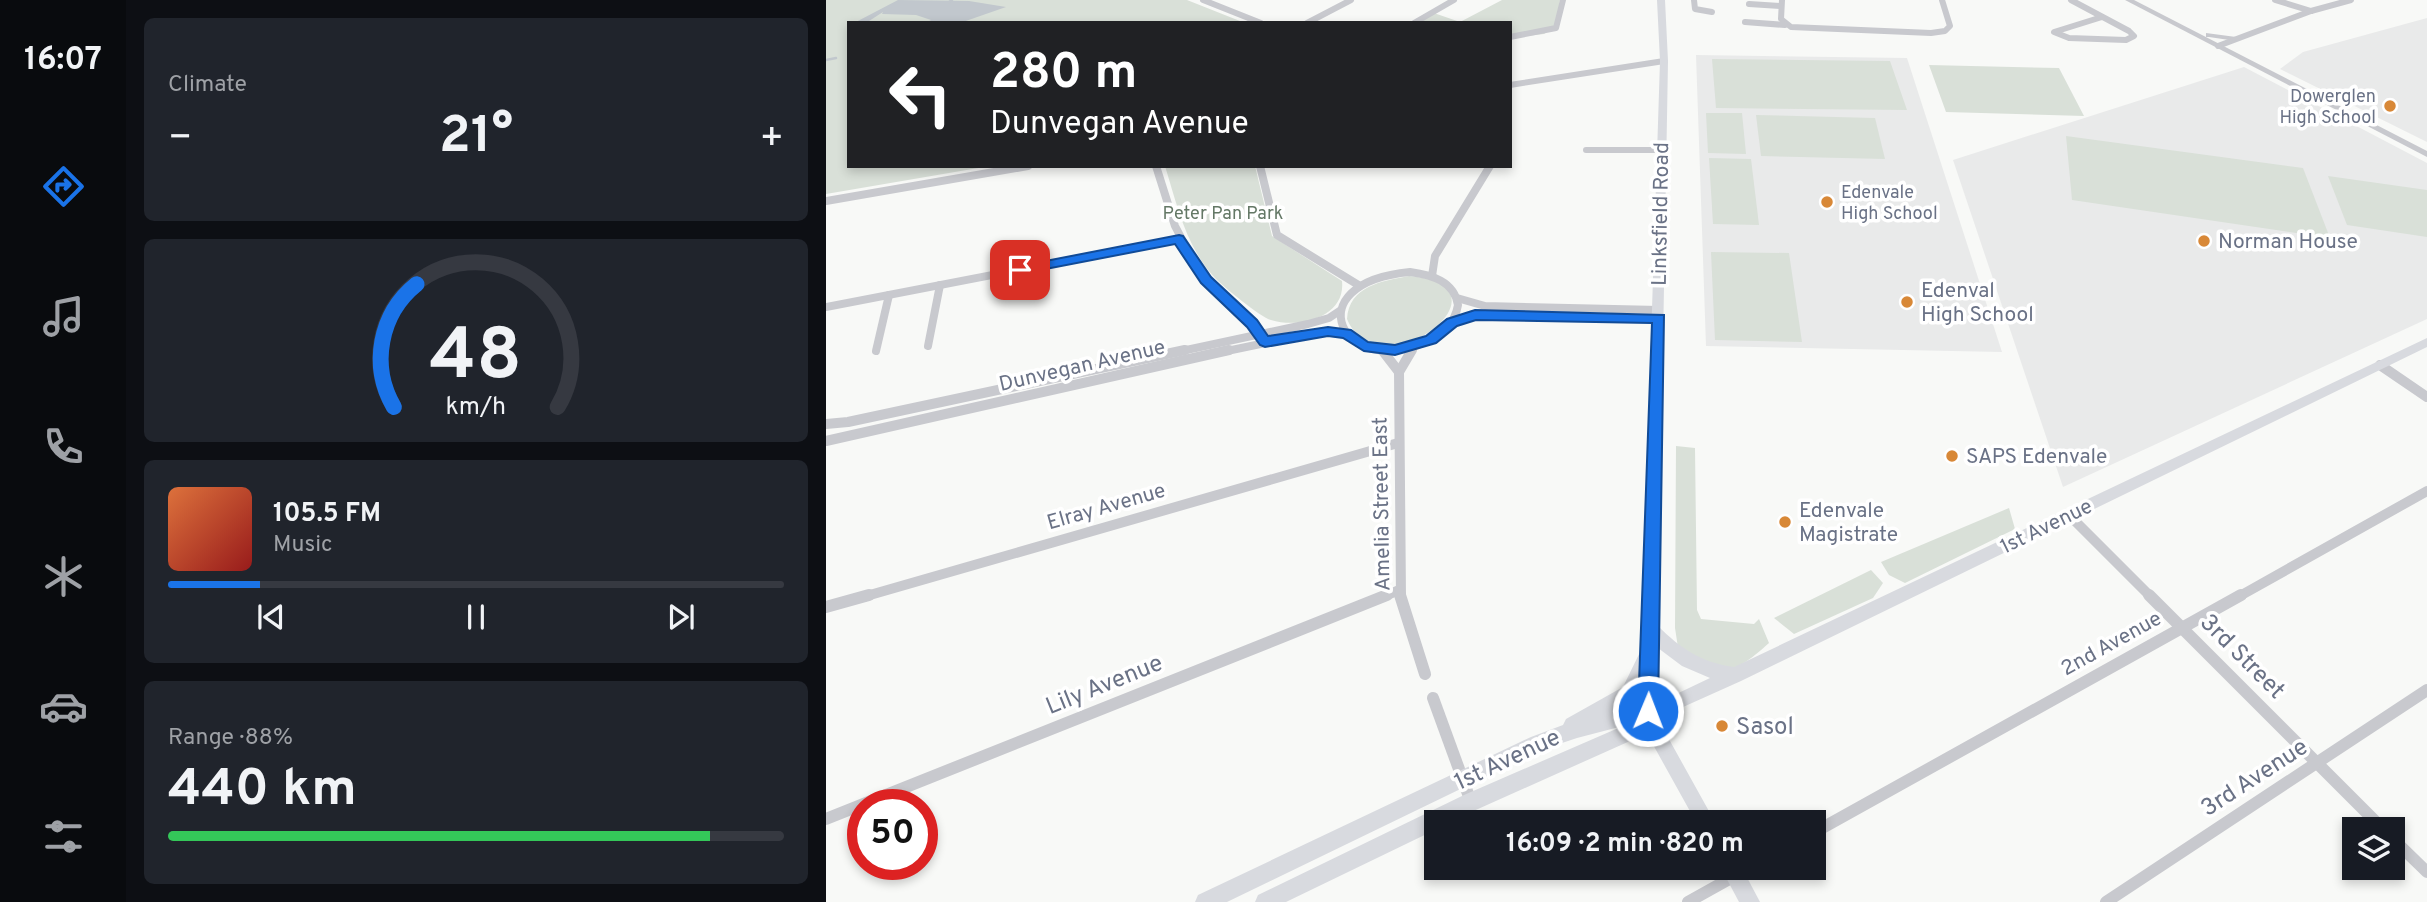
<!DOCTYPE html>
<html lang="en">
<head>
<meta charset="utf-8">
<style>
	:root { --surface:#171b24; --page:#20242c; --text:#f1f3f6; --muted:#9ea1a6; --line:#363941; --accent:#1a73e8 }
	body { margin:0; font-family:Overpass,sans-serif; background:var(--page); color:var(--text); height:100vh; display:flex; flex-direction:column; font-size:26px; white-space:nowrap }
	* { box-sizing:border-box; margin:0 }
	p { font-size:23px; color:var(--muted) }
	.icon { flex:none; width:38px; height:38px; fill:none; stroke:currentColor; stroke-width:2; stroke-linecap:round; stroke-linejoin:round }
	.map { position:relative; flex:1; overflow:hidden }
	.panel { display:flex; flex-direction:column; gap:18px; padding:18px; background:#0d0f14; width:700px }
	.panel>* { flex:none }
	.top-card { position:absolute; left:21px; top:21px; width:665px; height:147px; border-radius:0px; box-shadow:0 4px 10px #0003; background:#202124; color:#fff; overflow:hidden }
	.tools { position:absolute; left:1516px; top:817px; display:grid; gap:14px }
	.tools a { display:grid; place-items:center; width:63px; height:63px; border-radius:0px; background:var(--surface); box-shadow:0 4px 10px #0003; font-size:35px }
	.speed { position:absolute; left:21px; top:789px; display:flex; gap:14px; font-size:35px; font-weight:700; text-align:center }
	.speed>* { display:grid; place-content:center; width:91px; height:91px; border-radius:50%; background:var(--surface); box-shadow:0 4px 10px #0003; line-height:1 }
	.speed .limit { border:10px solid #d22; background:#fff; color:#111 }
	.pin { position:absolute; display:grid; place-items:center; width:60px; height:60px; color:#fff; margin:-30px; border-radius:14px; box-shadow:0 4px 10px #0006 }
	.me { position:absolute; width:77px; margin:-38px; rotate:1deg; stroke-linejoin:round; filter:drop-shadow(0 0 5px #0008) }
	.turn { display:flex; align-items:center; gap:24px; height:147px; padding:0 28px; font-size:32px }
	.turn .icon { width:91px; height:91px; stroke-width:2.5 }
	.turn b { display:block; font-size:49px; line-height:60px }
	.big { font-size:52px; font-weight:700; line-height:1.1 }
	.panel .tile { flex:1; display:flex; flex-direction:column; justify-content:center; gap:10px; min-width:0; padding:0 24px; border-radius:10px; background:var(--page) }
	.panel .dial { align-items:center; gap:0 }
	.dial svg { height:182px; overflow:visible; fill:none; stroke:var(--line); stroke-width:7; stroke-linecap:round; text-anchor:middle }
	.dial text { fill:var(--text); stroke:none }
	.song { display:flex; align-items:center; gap:21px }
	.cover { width:84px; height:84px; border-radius:10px; background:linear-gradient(135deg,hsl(20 70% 55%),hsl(0 70% 35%)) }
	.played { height:7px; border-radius:4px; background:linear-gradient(90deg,var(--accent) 15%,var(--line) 15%) }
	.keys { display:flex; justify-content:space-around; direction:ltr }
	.heat { display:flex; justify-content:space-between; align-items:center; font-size:38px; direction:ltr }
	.charge { height:10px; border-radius:5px; background:linear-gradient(90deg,#34c759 88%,var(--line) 0) }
	.trip { position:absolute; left:598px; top:810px; width:402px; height:70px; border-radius:0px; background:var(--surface); box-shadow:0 4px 10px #0003; font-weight:700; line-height:70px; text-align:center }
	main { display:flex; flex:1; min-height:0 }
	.tab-bar { display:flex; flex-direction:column; width:126px; justify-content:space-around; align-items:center; background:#090b0e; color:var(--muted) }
	.tab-bar .icon { width:49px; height:49px }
	.tab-bar .current { color:var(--accent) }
	.tab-bar b { font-size:32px; color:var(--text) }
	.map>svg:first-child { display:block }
	.built { fill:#e9eaea }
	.green { fill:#d9e0d8 }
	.water { fill:#c1c7cd }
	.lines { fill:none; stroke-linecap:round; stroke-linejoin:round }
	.stream { stroke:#c1c7cd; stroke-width:2.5 }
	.minor-far3 { stroke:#c8c9ce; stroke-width:6 }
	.minor-far2 { stroke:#c8c9ce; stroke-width:8 }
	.minor-far1 { stroke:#c8c9ce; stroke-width:10 }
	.minor { stroke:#c8c9ce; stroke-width:12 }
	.tertiary { fill:#c8c9ce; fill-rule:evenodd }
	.secondary { fill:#d8dadf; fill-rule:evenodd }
	.route { fill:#1a73e8; stroke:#114b97; stroke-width:2 }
	.poi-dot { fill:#d88837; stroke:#fff; stroke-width:2.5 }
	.labels { text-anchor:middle; stroke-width:7; stroke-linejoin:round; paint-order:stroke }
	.far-poi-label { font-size:18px; fill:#6a7286; stroke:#fff; text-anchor:end }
	.far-park-label { font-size:18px; fill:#647866; stroke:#fff }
	.street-label { font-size:21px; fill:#6a7286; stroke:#fff }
	.poi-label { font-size:21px; fill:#6a7286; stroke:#fff; text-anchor:start }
	.near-street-label { font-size:24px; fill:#6a7286; stroke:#fff }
	.near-poi-label { font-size:24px; fill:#6a7286; stroke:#fff; text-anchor:start }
</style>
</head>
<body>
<main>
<nav class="tab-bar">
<b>16:07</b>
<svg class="icon current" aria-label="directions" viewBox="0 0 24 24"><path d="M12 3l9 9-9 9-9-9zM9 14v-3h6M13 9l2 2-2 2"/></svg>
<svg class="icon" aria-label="music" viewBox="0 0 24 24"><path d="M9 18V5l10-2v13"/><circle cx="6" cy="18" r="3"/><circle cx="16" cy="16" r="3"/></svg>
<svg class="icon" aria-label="phone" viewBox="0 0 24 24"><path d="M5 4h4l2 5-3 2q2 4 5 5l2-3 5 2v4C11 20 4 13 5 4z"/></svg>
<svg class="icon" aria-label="climate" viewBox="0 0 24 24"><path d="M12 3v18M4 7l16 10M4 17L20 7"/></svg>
<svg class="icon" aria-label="car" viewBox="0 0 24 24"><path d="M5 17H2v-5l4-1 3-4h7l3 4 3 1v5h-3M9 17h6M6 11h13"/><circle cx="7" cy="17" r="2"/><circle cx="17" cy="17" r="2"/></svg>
<svg class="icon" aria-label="filters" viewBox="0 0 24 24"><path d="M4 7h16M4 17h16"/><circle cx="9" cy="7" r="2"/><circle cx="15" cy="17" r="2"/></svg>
</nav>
<section class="panel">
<div class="tile"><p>Climate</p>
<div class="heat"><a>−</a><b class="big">21°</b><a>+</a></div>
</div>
<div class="tile dial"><svg viewBox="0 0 100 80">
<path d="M14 69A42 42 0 1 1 86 69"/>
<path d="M14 69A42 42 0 0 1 24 15" stroke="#1a73e8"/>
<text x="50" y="56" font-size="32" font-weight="700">48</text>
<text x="50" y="72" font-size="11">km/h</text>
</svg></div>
<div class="tile">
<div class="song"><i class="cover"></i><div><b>105.5 FM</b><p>Music</p></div></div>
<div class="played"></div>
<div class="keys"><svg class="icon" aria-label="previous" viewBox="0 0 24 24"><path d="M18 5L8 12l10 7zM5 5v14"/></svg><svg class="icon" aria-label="pause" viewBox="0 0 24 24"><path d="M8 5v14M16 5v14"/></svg><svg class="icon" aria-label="next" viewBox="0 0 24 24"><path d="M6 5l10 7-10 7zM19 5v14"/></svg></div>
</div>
<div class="tile"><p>Range · 88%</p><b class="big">440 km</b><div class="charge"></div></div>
</section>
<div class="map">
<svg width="1601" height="902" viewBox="0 0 1601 902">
	<rect width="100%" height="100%" fill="#f8f9f7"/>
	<g class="built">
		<polygon points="1601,18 1601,142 1454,69 1477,52"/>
		<polygon points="870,55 1081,58 1176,352 880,346"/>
		<polygon points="1418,67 1601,163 1601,319 1237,487 1127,160"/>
	</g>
	<g class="green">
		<polygon points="0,0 361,0 419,23 23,23 23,166 164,166 0,194"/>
		<polygon points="676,0 734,0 730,27 718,34 684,38 684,23 586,23 605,12 634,22"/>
		<polygon points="886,59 1064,61 1081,110 890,108"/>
		<polygon points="1103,65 1233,68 1258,116 1120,112"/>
		<polygon points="880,113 916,113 920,154 882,153"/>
		<polygon points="930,115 1049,118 1059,159 935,156"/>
		<polygon points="1240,136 1477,168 1504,238 1246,200"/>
		<polygon points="883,158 925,159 933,225 887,224"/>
		<path d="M339 166H429L446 236 516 281C520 317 474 329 445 320 434 317 398 287 389 278 360 247 351 205 339 166Z"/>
		<polygon points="1502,176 1601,190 1601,237 1521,225"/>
		<polygon points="885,252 963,253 976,342 889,340"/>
		<path d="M583 276C696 286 553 395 521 319 523 286 556 281 583 276Z"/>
		<path d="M850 446 869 448 871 610 875 619 928 624 933 619 943 643C904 678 900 673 853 654L849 628Z"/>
		<polygon points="1183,508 1189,529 1079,583 1063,575 1055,562"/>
		<polygon points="1045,570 1057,583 1047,598 968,634 948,618"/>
	</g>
	<polygon class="water" points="72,0 143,1 180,7 134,23 100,23 105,20 90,15 56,14 57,12 43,21 28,23"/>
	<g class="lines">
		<g class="stream">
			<polyline points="123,2 126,0"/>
			<polyline points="0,60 10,58"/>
		</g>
		<g class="minor-far3">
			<polyline points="377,0 435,23"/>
			<polyline points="868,0 869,9 886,12"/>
			<polyline points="956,0 955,19 965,27 1105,33 1119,31 1124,26 1116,0"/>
			<polyline points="1245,0 1303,31 1308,36 1300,40 1243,38 1228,32 1276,17"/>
			<polyline points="1449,0 1485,11"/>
			<polyline points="923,4 955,6"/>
			<polyline points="919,22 959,25"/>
			<polyline points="481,23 525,0"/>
			<polyline points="588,23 628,0"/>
			<polyline points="684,37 730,28 737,0"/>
			<polyline points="1392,46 1485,11 1525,0"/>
			<polyline points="684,85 838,61"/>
			<polyline points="760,150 834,150"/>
		</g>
		<g class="minor-far2">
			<polyline points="330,166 349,226 370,266 436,337"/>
			<polyline points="434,166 451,235 534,286"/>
			<polyline points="0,201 202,166"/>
			<path d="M584 272C606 275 628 281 632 305 629 322 617 334 602 341 516 382 467 283 584 272Z"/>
			<polyline points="606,276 609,256 664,166"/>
			<polyline points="631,298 659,306 833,310"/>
			<polyline points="0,307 353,239"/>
			<polyline points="626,322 653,315 833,319"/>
			<polyline points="102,346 114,285"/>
			<polyline points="50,351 63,295"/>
			<polyline points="351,352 482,324 503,318 515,310"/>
			<polyline points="396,352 498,331 520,334"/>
			<polyline points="585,352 588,347"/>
		</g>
		<g class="minor-far1">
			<polyline points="556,350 573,372"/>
			<polyline points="1554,365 1601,397"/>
			<polyline points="0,424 22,422 359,350"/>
			<polyline points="0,441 403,350"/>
			<polyline points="1243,515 1325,597"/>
			<polyline points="37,597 572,443"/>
			<polyline points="557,597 573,590"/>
			<polyline points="575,597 573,372 586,350"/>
			<polyline points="1412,597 1601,491"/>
		</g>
		<g class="minor">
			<polyline points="574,595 599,674"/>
			<polyline points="1323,595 1558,830"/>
			<polyline points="0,607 43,595"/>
			<polyline points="607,698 645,802"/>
			<polyline points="0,819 561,595"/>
			<polyline points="989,832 1415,595"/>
			<polyline points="1566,838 1601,872"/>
			<polyline points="862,902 923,868"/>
			<polyline points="1280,902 1601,690"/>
		</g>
		<g class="tertiary">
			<polygon points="1299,0 1308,0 1601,151 1601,157"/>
			<polygon points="1380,33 1410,37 1414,39 1410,41 1383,37 1380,37"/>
		</g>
		<g class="secondary">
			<path d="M831 0H839L842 61 832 626C854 648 876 663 908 667L1601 338V347L915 681 837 716 834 723 889 822H870L820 732 804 741 623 822H611V829L460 902H429L432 895 638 795 797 726 751 738 715 750 401 902H369L372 895 705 737 737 725 740 719 797 687 815 650 834 61ZM832 648 856 666 884 678 842 698 831 701ZM814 692 813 705 786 712 809 699Z"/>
			<polygon points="895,868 916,868 934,902 913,902"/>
		</g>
	</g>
	<polygon class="route" points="353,235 357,236 385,277 431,320 442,336 502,327 525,330 542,342 569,345 600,336 621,319 649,310 838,315 832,711 829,718 822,720 815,718 812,711 826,323 650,320 631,326 610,343 569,355 538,351 517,338 502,336 439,347 434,345 421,327 375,283 349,244 194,274 187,270 194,266"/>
	<g class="poi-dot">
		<circle cx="1564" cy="106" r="7"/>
		<circle cx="1001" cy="202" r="7"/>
		<circle cx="1378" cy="241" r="7"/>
		<circle cx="1081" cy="302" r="7"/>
		<circle cx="1126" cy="456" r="7"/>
		<circle cx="959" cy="522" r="7"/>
		<circle cx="896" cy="726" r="7"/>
	</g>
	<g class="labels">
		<g class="far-poi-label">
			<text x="1550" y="102">Dowerglen<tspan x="1550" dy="21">High School</tspan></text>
			<text x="1015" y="198" text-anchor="start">Edenvale<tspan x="1015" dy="21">High School</tspan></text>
		</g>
		<g class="far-park-label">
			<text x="397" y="219">Peter Pan Park</text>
		</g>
		<g class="street-label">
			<text transform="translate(834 214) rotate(-89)" y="7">Linksfield Road</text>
			<text transform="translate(256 365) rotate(-13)" y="7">Dunvegan Avenue</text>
			<text transform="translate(555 504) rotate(-91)" y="7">Amelia Street East</text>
			<text transform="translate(280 506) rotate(-16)" y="7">Elray Avenue</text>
			<text transform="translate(1220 526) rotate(-26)" y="7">1st Avenue</text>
			<text transform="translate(1285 643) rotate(-29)" y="7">2nd Avenue</text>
		</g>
		<g class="poi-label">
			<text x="1392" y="248">Norman House</text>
			<text x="1095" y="297">Edenval<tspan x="1095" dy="24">High School</tspan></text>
			<text x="1140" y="463">SAPS Edenvale</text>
			<text x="973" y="517">Edenvale<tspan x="973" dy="24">Magistrate</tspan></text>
		</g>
		<g class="near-street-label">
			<text transform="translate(1417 656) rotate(45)" y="8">3rd Street</text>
			<text transform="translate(278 684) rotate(-22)" y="8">Lily Avenue</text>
			<text transform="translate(681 759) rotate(-25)" y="8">1st Avenue</text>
			<text transform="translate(1428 777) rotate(-33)" y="8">3rd Avenue</text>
		</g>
		<g class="near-poi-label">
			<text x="910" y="734">Sasol</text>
		</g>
	</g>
</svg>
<div class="tools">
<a><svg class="icon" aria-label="layers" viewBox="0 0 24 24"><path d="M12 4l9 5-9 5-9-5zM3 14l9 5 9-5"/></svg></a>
</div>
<div class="speed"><div class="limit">50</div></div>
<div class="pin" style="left:194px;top:270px;background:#d93025"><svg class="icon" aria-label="arrive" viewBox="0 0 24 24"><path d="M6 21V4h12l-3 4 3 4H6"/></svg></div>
<svg class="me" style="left:822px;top:711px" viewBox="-20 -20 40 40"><circle r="17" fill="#1a73e8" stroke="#fff" stroke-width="3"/><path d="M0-11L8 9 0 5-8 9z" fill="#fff"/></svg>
<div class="trip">16:09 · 2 min · 820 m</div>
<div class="top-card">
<div class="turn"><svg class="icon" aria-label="left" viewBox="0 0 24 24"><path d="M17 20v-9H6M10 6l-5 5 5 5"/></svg><div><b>280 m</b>Dunvegan Avenue</div></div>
</div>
</div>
</main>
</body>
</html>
